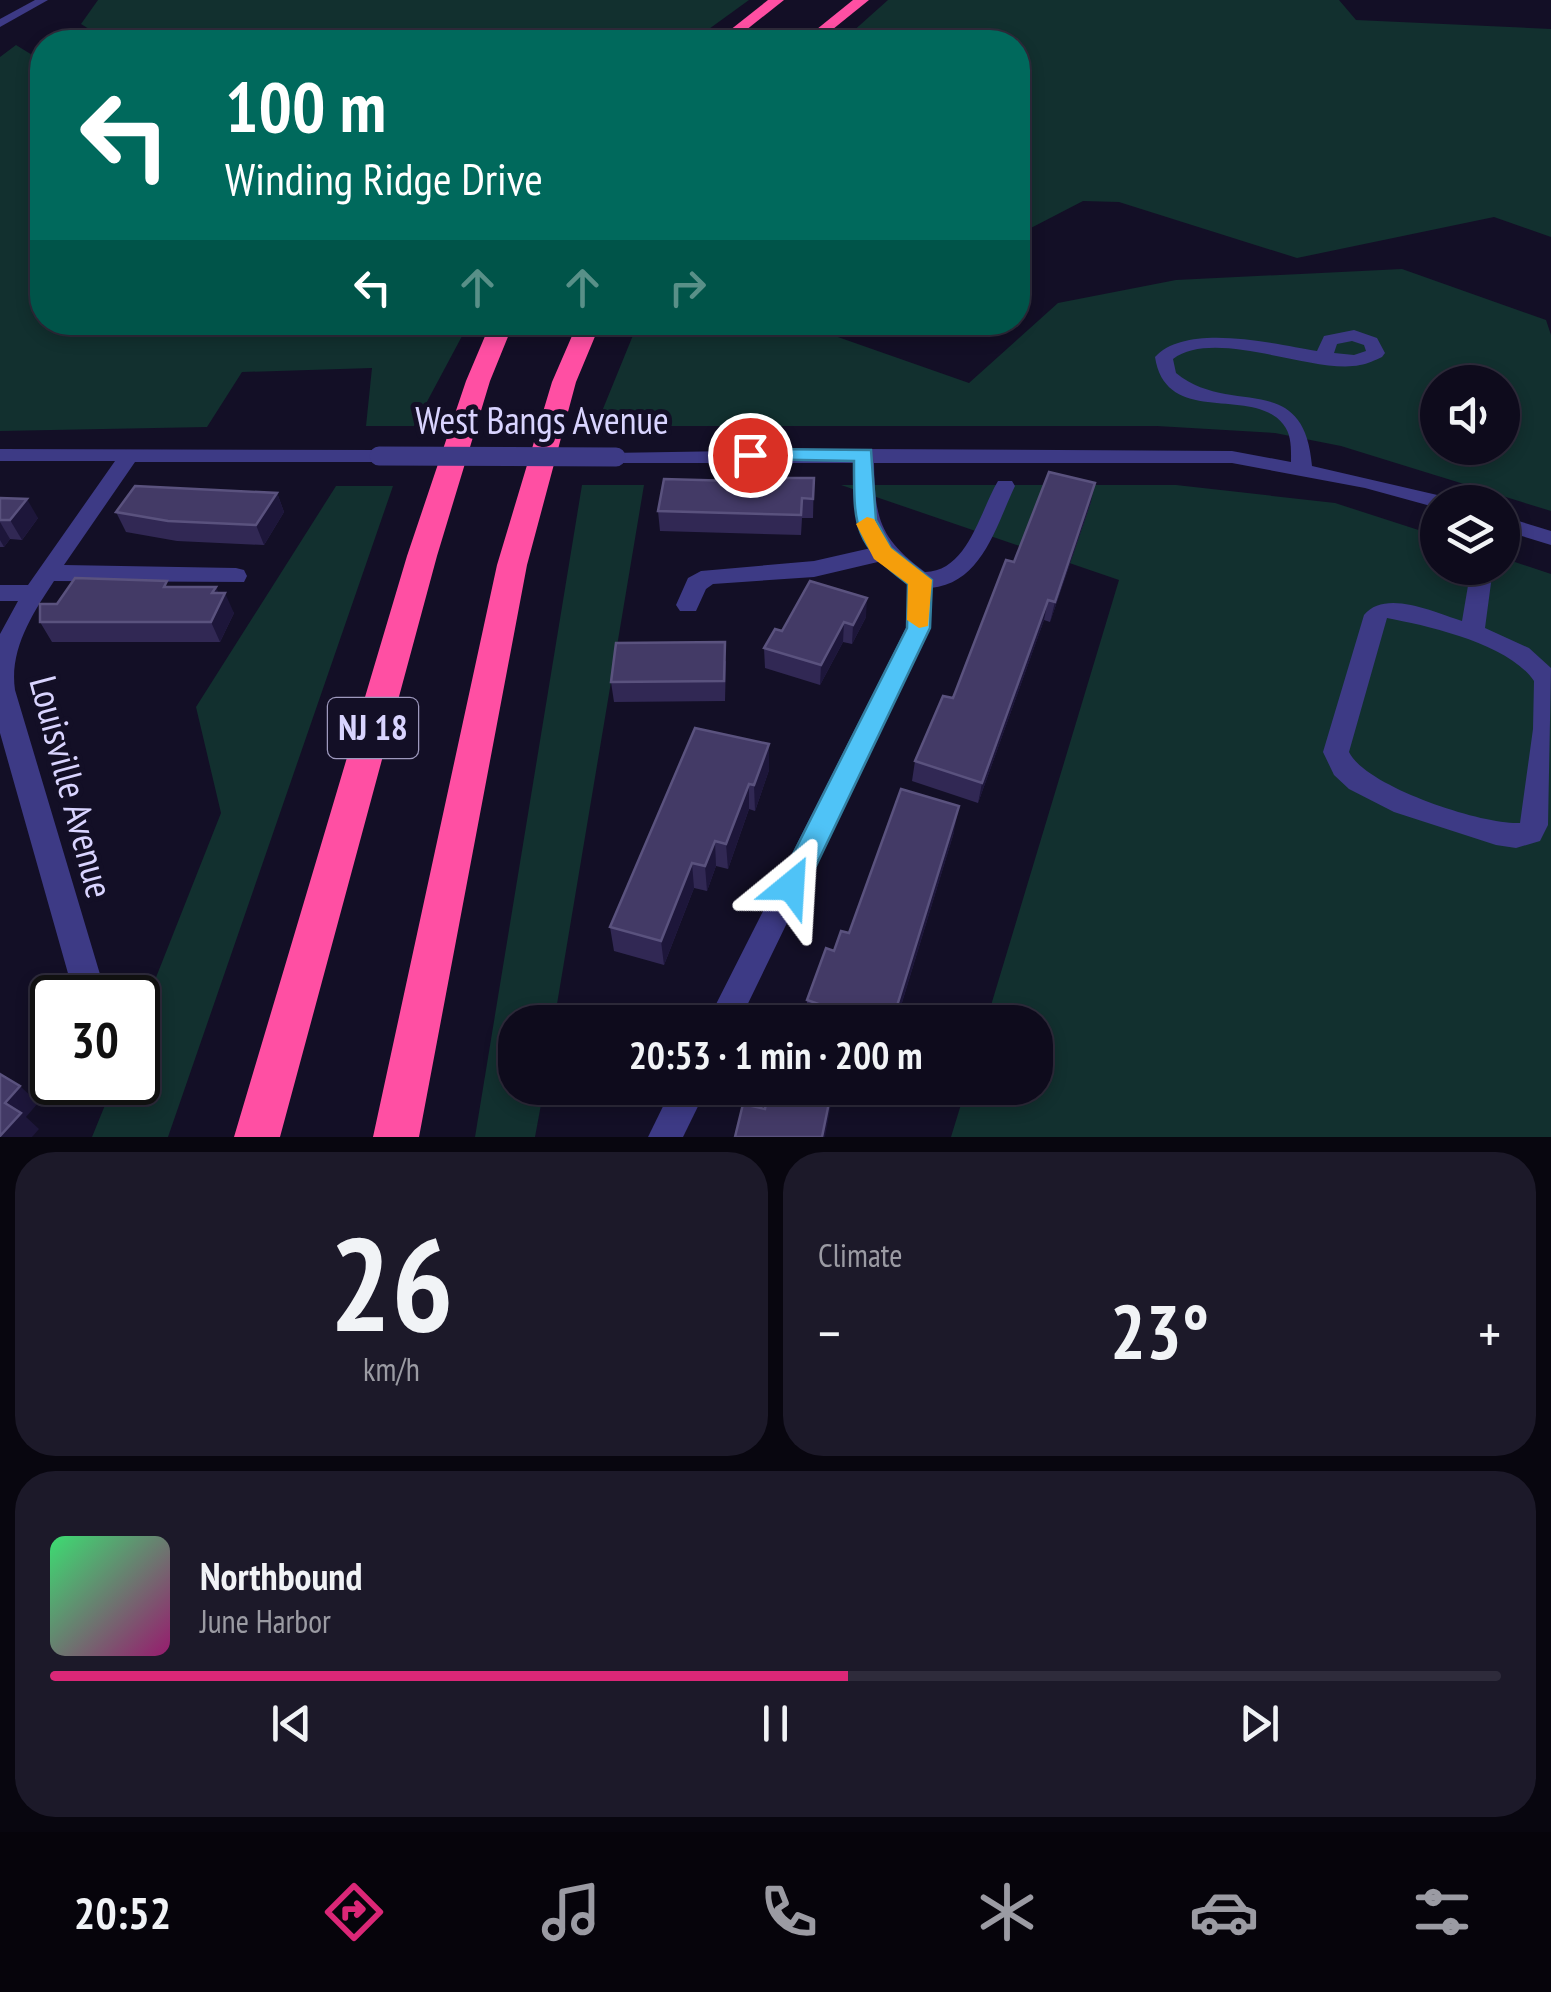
<!DOCTYPE html>
<html lang="en">
<head>
<meta charset="utf-8">
<style>
	:root { --surface:#0e0b1c; --page:#1c1929; --text:#f1f3f6; --muted:#9b9ba3; --line:#2e2b3b; --accent:#db2777 }
	body { margin:0; font-family:"PT Sans Narrow",sans-serif; background:var(--page); color:var(--text); height:100vh; display:flex; flex-direction:column; font-size:38px; white-space:nowrap }
	* { box-sizing:border-box; margin:0 }
	p { font-size:32px; color:var(--muted) }
	.icon { flex:none; width:55px; height:55px; fill:none; stroke:currentColor; stroke-width:2; stroke-linecap:round; stroke-linejoin:round }
	.map { position:relative; height:1137px; overflow:hidden }
	.sheet { display:flex; flex-direction:column; gap:15px; padding:15px; background:#08060f; flex:1 }
	.sheet>* { flex:none }
	.guide { position:absolute; left:30px; top:30px; width:1000px; height:305px; border-radius:40px; box-shadow:0 5px 15px #0003,0 0 0 2px var(--line); background:#00695c; color:#fff; overflow:hidden }
	.tools { position:absolute; left:1420px; top:365px; display:grid; gap:20px }
	.tools a { display:grid; place-items:center; width:100px; height:100px; border-radius:50%; background:var(--surface); box-shadow:0 5px 15px #0003,0 0 0 2px var(--line); font-size:50px }
	.speed { position:absolute; left:30px; top:975px; display:flex; gap:20px; font-size:50px; font-weight:700; text-align:center }
	.speed>* { display:grid; place-content:center; width:130px; height:130px; border-radius:50%; background:var(--surface); box-shadow:0 5px 15px #0003,0 0 0 2px var(--line); line-height:1 }
	.speed .limit { border:5px solid #111; border-radius:15px; background:#fff; color:#111 }
	.pin { position:absolute; display:grid; place-items:center; width:85px; height:85px; color:#fff; margin:-42px; border:5px solid #fff; border-radius:50%; box-shadow:0 2px 10px #0007 }
	.me { position:absolute; width:110px; margin:-55px; rotate:27deg; stroke-linejoin:round; filter:drop-shadow(0 0 8px #0008) }
	.turn { display:flex; align-items:center; gap:35px; height:210px; padding:0 30px; font-size:45px }
	.turn .icon { width:130px; height:130px; stroke-width:2.5 }
	.turn b { display:block; font-size:70px; line-height:85px }
	.lanes { display:flex; align-items:center; height:95px; padding:0 30px; background:#0003; justify-content:center; gap:50px; direction:ltr }
	.lanes .off { opacity:.35 }
	.big { font-size:75px; font-weight:700; line-height:1.1 }
	.sheet .tile { flex:1; display:flex; flex-direction:column; justify-content:center; gap:15px; min-width:0; padding:0 35px; border-radius:40px; background:var(--page) }
	.sheet .dial { align-items:center; gap:0 }
	.dial b { font-size:130px; line-height:1 }
	.song { display:flex; align-items:center; gap:30px }
	.cover { width:120px; height:120px; border-radius:15px; background:linear-gradient(135deg,hsl(140 70% 55%),hsl(320 70% 35%)) }
	.played { height:10px; border-radius:5px; background:linear-gradient(90deg,var(--accent) 55%,var(--line) 55%) }
	.keys { display:flex; justify-content:space-around; direction:ltr }
	.heat { display:flex; justify-content:space-between; align-items:center; font-size:55px; direction:ltr }
	.sheet .tiles { flex:1; display:grid; gap:15px; grid-template-columns:1fr 1fr }
	.tile:last-child { grid-column:span 2 }
	.trip { position:absolute; left:498px; top:1005px; width:555px; height:100px; border-radius:40px; background:var(--surface); box-shadow:0 5px 15px #0003,0 0 0 2px var(--line); font-weight:700; line-height:100px; text-align:center }
	.dock { display:flex; height:160px; justify-content:space-around; align-items:center; background:#06040b; color:var(--muted) }
	.dock .icon { width:70px; height:70px }
	.dock .active { color:var(--accent) }
	.dock b { font-size:45px; color:var(--text) }
	.map>svg:first-child { display:block }
	.green { fill:#12302f; fill-rule:evenodd }
	.lines { fill:none; stroke-linecap:round; stroke-linejoin:round }
	.minor { fill:#3d3a85; fill-rule:evenodd }
	.highway { fill:#ff4fa3; fill-rule:evenodd }
	.minor-bridge { stroke:#3d3a85; stroke-width:19 }
	.wall { fill:#312854 }
	.shaded-wall { fill:#1d163a }
	.building { fill:#433a66; stroke:#5a527e; stroke-width:2.5 }
	.route { fill:#4fc3f7; stroke:#337fa1; stroke-width:2.5 }
	.slow { fill:#f59e0b }
	.labels { text-anchor:middle; stroke-width:10; stroke-linejoin:round; paint-order:stroke }
	.shield { fill:#130f26; stroke:#9e99be; stroke-width:2.5 }
	.shield-label { font-size:35px; font-weight:bold; fill:#d9d4ff }
	.street-label { font-size:38px; fill:#d9d4ff; stroke:#130f26 }
</style>
</head>
<body>
<div class="map">
<svg width="1551" height="1137" viewBox="0 0 1551 1137">
	<rect width="100%" height="100%" fill="#130f26"/>
	<g class="green">
		<polygon points="98,0 749,0 691,42 110,42 81,24"/>
		<polygon points="888,0 1339,0 1356,20 1551,29 1551,237 1494,217 1297,258 1119,202 1083,201 1027,230 1018,220 1018,42 841,42"/>
		<polygon points="16,45 42,61 42,322 469,323 414,426 366,426 372,368 242,372 207,427 0,431 0,57"/>
		<path d="M1402 269 1546 320 1551 335V511L1341 446 1275 433 1157 426H596L638 323H849L835 336 969 383 1058 303 1176 280ZM1438 382H1502V448H1438Z"/>
		<polygon points="582,485 644,485 554,1022 515,1022 515,1088 544,1088 535,1137 475,1137"/>
		<polygon points="841,485 1176,485 1335,503 1437,536 1438,568 1502,568 1503,558 1551,574 1551,1137 951,1137 966,1088 1035,1088 1035,1022 986,1022 1119,580"/>
		<polygon points="336,486 393,486 168,1137 92,1137 114,1083 138,1082 138,1023 221,813 196,707"/>
	</g>
	<g class="lines">
		<g class="minor">
			<polygon points="35,0 48,0 0,27 0,19"/>
			<path d="M1354 330 1377 338 1385 353 1382 357C1375 360 1368 364 1360 365 1314 375 1216 327 1173 359L1176 373C1231 418 1304 368 1312 466L1446 497 1449 502H1438V508L1365 488 1232 463H874C875 519 879 538 925 572 968 571 979 513 998 481H1012L1015 486C996 526 982 583 931 588L930 628 739 1022H707L906 628 908 583 882 561 814 577 713 584 706 589 696 611H680L676 605 688 578 701 571 814 561 871 548 856 514 854 463H616L609 461 606 457 609 453 864 449 1232 451 1291 462C1291 449 1292 435 1283 424 1252 385 1166 428 1155 357 1187 322 1274 344 1317 351L1324 336ZM1352 341 1364 345 1366 351 1354 355 1334 353 1337 344Z"/>
			<path d="M0 449 379 450 389 456 379 462H135L64 565 236 568 244 570 247 576 244 582 54 581C33 613 9 649 15 690L105 991 102 998H76L73 991 0 733V634L18 601H0V585H28L115 461H0Z"/>
			<polygon points="1502,516 1551,531 1551,545 1502,530"/>
			<path d="M1471 568H1493L1485 628 1529 648 1551 668 1548 825 1540 841 1516 848 1496 845 1394 812 1349 789 1334 775 1323 752 1364 615C1385 589 1434 612 1462 621ZM1387 618C1429 626 1509 644 1534 681L1533 729 1520 823C1483 825 1366 787 1349 752Z"/>
			<polygon points="672,1088 707,1088 683,1137 648,1137"/>
		</g>
		<g class="highway">
			<polygon points="768,0 784,0 731,42 715,42"/>
			<polygon points="853,0 869,0 817,42 801,42"/>
			<polygon points="491,322 514,322 490,381 437,556 280,1137 234,1137 407,556 466,381"/>
			<polygon points="578,322 601,322 576,382 527,565 419,1137 373,1137 497,565 552,382"/>
		</g>
		<polyline class="minor-bridge" points="379,456 616,457"/>
	</g>
	<g class="wall">
		<polygon points="814,478 813,518 802,518 801,535 660,531 658,511 776,482"/>
		<polygon points="277,493 284,512 264,545 177,541 126,532 116,512"/>
		<polygon points="0,498 38,518 22,540 10,539 4,547 0,547"/>
		<polygon points="1091,502 1050,622 1044,620 978,803 912,781 915,761 953,698 1014,562"/>
		<polygon points="169,587 216,587 218,593 234,613 220,642 52,642 40,622 57,604"/>
		<polygon points="866,617 852,644 843,642 820,685 765,668 764,648 782,631"/>
		<polygon points="726,661 725,701 614,702 611,682"/>
		<polygon points="769,744 769,770 755,811 749,809 728,869 716,866 707,891 694,888 664,965 614,951 610,927"/>
		<polygon points="954,832 896,1022 806,1022 807,1000 834,951 849,933"/>
	</g>
	<g class="shaded-wall">
		<polygon points="1095,483 1091,502 1050,622 1055,602"/>
		<polygon points="277,493 284,512 264,545 256,525"/>
		<polygon points="27,499 38,518 22,540 10,520"/>
		<polygon points="0,522 10,539 4,547 0,540"/>
		<polygon points="216,587 222,600 225,593 234,613 220,642 211,622 212,593"/>
		<polygon points="867,598 866,617 852,644 853,625"/>
		<polygon points="1048,600 1044,620 978,803 982,783"/>
		<polygon points="844,622 843,642 820,685 821,665"/>
		<polygon points="769,744 769,770 755,811 754,785"/>
		<polygon points="749,784 749,809 728,869 726,844"/>
		<polygon points="959,806 954,832 896,1022 892,1022"/>
		<polygon points="715,841 716,866 707,891 705,866"/>
		<polygon points="692,863 694,888 664,965 661,941"/>
		<polygon points="20,1086 38,1103 26,1117 39,1129 32,1137 0,1137 5,1103"/>
		<polygon points="832,1088 834,1088 825,1137 822,1137"/>
	</g>
	<g class="building">
		<polygon points="1049,472 1095,483 1055,602 1048,600 982,783 915,761 943,696 953,698 1006,560 1014,562"/>
		<polygon points="776,478 814,478 813,499 802,498 801,515 658,511 664,479 776,482"/>
		<polygon points="135,486 277,493 256,525 168,521 116,512"/>
		<polygon points="0,498 27,499 10,520 0,520"/>
		<polygon points="75,578 167,581 164,587 216,587 212,593 225,593 211,622 40,622 40,604 57,604"/>
		<polygon points="810,581 867,598 853,625 844,622 821,665 764,648 775,629 782,631"/>
		<polygon points="725,642 724,681 611,682 616,643"/>
		<polygon points="695,728 769,744 754,785 749,784 726,844 715,841 705,866 692,863 661,941 610,927"/>
		<polygon points="901,789 959,806 892,1022 870,1022 807,1000 826,948 834,951 841,931 849,933"/>
		<polygon points="0,1074 20,1086 5,1103 21,1113 0,1136"/>
		<polygon points="769,1088 832,1088 822,1137 735,1137 743,1104 765,1109"/>
	</g>
	<path class="route" d="M750 449 871 450 876 520 891 548 932 580 930 628 802 895 791 898 781 895 777 886 907 628 908 584C853 543 854 527 854 461L743 459V450Z"/>
	<polygon class="slow" points="867,517 874,519 891,548 932,580 928,626 919,628 907,620 908,584 874,559 856,524"/>
	<g class="labels">
		<rect class="shield" x="328" y="698" width="90" height="60" rx="8"/>
		<g class="shield-label">
			<text x="373" y="740">NJ 18</text>
		</g>
		<g class="street-label">
			<text x="542" y="434">West Bangs Avenue</text>
			<text transform="translate(71 787) rotate(75)" y="13">Louisville Avenue</text>
		</g>
	</g>
</svg>
<div class="tools">
<a><svg class="icon" aria-label="sound" viewBox="0 0 24 24"><path d="M4 9h4l5-4v14l-5-4H4zM17 9q2 3 0 6"/></svg></a>
<a><svg class="icon" aria-label="layers" viewBox="0 0 24 24"><path d="M12 4l9 5-9 5-9-5zM3 14l9 5 9-5"/></svg></a>
</div>
<div class="speed"><div class="limit">30</div></div>
<div class="pin" style="left:750px;top:455px;background:#d93025"><svg class="icon" aria-label="arrive" viewBox="0 0 24 24"><path d="M6 21V4h12l-3 4 3 4H6"/></svg></div>
<svg class="me" style="left:791px;top:886px" viewBox="-20 -20 40 40"><path d="M0-17L14 15 0 8-14 15z" fill="#4fc3f7" stroke="#fff" stroke-width="4"/></svg>
<div class="trip">20:53 · 1 min · 200 m</div>
<div class="guide">
<div class="turn"><svg class="icon" aria-label="left" viewBox="0 0 24 24"><path d="M17 20v-9H6M10 6l-5 5 5 5"/></svg><div><b>100 m</b>Winding Ridge Drive</div></div>
<div class="lanes"><svg class="icon" aria-label="left" viewBox="0 0 24 24"><path d="M17 20v-9H6M10 6l-5 5 5 5"/></svg><svg class="icon off" aria-label="ahead" viewBox="0 0 24 24"><path d="M12 20V5M6 11l6-6 6 6"/></svg><svg class="icon off" aria-label="ahead" viewBox="0 0 24 24"><path d="M12 20V5M6 11l6-6 6 6"/></svg><svg class="icon off" aria-label="right" viewBox="0 0 24 24"><path d="M7 20v-9h11M14 6l5 5-5 5"/></svg></div>
</div>
</div>
<section class="sheet">
<div class="tiles">
<div class="tile dial"><b>26</b><p>km/h</p></div>
<div class="tile"><p>Climate</p>
<div class="heat"><a>−</a><b class="big">23°</b><a>+</a></div>
</div>
<div class="tile">
<div class="song"><i class="cover"></i><div><b>Northbound</b><p>June Harbor</p></div></div>
<div class="played"></div>
<div class="keys"><svg class="icon" aria-label="previous" viewBox="0 0 24 24"><path d="M18 5L8 12l10 7zM5 5v14"/></svg><svg class="icon" aria-label="pause" viewBox="0 0 24 24"><path d="M8 5v14M16 5v14"/></svg><svg class="icon" aria-label="next" viewBox="0 0 24 24"><path d="M6 5l10 7-10 7zM19 5v14"/></svg></div>
</div>
</div>
</section>
<nav class="dock">
<b>20:52</b>
<svg class="icon active" aria-label="directions" viewBox="0 0 24 24"><path d="M12 3l9 9-9 9-9-9zM9 14v-3h6M13 9l2 2-2 2"/></svg>
<svg class="icon" aria-label="music" viewBox="0 0 24 24"><path d="M9 18V5l10-2v13"/><circle cx="6" cy="18" r="3"/><circle cx="16" cy="16" r="3"/></svg>
<svg class="icon" aria-label="phone" viewBox="0 0 24 24"><path d="M5 4h4l2 5-3 2q2 4 5 5l2-3 5 2v4C11 20 4 13 5 4z"/></svg>
<svg class="icon" aria-label="climate" viewBox="0 0 24 24"><path d="M12 3v18M4 7l16 10M4 17L20 7"/></svg>
<svg class="icon" aria-label="car" viewBox="0 0 24 24"><path d="M5 17H2v-5l4-1 3-4h7l3 4 3 1v5h-3M9 17h6M6 11h13"/><circle cx="7" cy="17" r="2"/><circle cx="17" cy="17" r="2"/></svg>
<svg class="icon" aria-label="filters" viewBox="0 0 24 24"><path d="M4 7h16M4 17h16"/><circle cx="9" cy="7" r="2"/><circle cx="15" cy="17" r="2"/></svg>
</nav>
</body>
</html>
